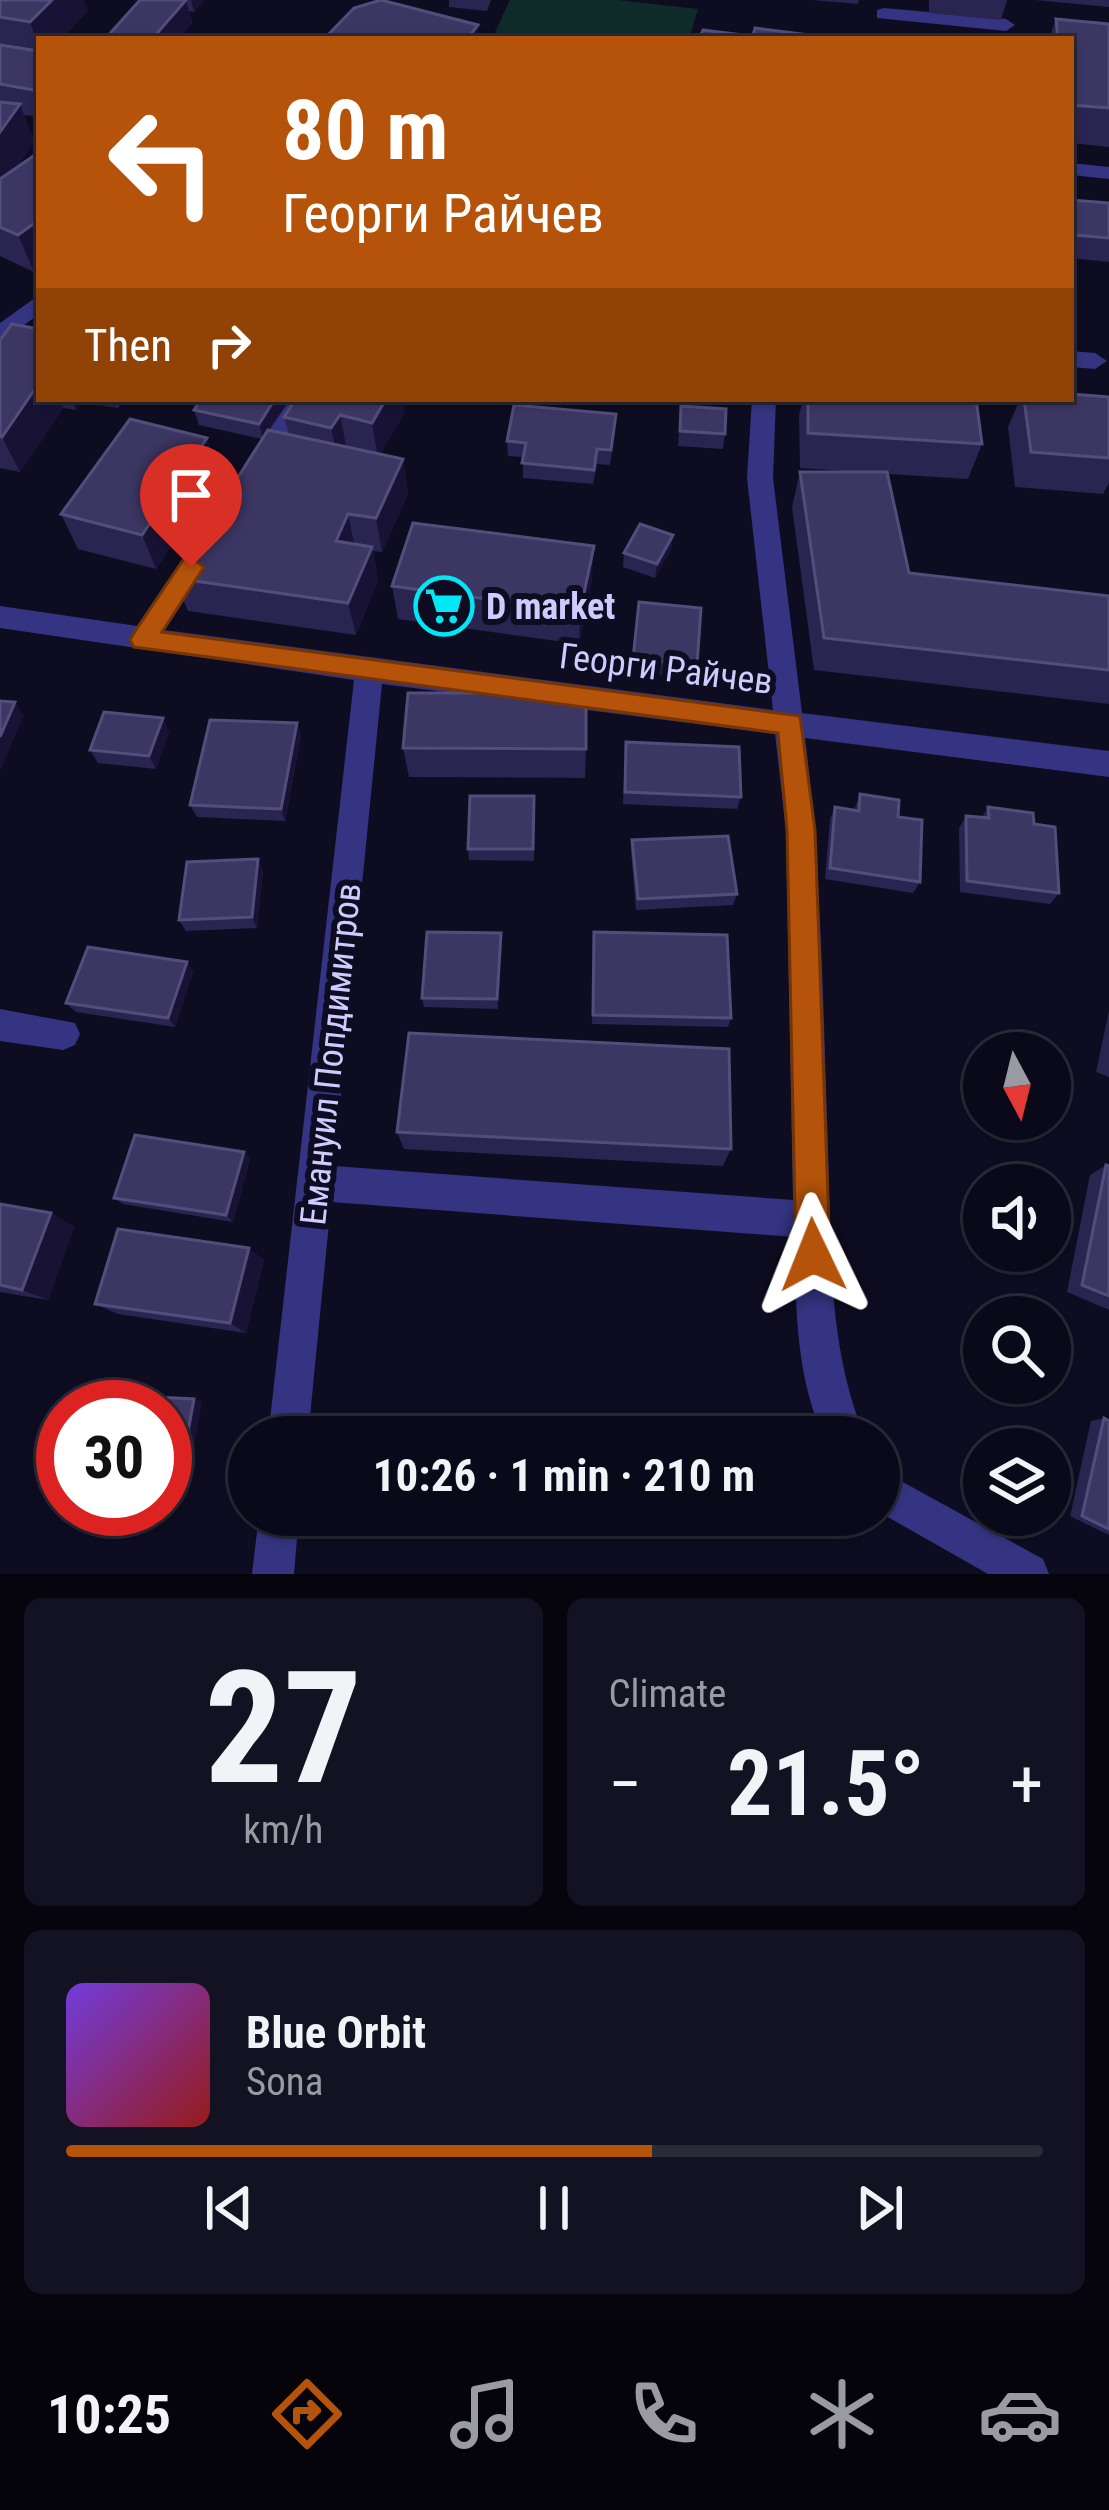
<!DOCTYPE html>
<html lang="en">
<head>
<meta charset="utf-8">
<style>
	:root { --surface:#0a0919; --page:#131222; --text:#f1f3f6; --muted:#999aa2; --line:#2a2a38; --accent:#b45309 }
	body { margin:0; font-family:"Roboto Condensed",sans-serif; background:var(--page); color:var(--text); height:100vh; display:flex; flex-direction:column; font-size:45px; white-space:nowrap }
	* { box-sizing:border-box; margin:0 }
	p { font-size:39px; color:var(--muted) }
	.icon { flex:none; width:66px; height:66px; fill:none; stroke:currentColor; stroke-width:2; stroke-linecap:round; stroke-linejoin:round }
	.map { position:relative; height:1574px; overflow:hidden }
	.details { display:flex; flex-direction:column; gap:24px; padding:24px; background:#06050e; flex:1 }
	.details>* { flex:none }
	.hud { position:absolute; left:36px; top:36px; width:1038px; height:366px; border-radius:0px; box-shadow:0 3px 9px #0004,0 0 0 3px var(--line); background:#b45309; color:#fff; overflow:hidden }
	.needle { width:78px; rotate:173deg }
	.tools { position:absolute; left:963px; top:1032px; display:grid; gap:24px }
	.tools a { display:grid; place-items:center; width:108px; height:108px; border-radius:50%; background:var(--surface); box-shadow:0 3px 9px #0004,0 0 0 3px var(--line); font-size:60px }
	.speed { position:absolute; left:36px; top:1380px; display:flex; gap:24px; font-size:60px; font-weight:700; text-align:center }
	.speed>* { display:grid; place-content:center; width:156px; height:156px; border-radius:50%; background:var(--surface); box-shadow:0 3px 9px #0004,0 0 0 3px var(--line); line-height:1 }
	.speed .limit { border:18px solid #d22; background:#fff; color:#111 }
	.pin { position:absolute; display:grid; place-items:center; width:102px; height:102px; color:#fff; margin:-123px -51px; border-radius:50% 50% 50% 0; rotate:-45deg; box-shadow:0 0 12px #0007 }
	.pin .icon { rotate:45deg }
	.me { position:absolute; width:132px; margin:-66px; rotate:358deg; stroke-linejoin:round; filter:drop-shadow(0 0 9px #0008) }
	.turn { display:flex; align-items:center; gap:42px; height:252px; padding:0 48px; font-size:54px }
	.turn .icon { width:156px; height:156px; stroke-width:2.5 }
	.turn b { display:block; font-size:84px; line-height:102px }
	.then { display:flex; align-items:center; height:114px; padding:0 48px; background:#0003; gap:24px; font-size:45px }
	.big { font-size:90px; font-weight:700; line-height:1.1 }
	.details .card { flex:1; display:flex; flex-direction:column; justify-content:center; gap:18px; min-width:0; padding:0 42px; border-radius:18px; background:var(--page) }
	.details .dial { align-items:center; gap:0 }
	.dial b { font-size:156px; line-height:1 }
	.song { display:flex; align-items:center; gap:36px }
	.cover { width:144px; height:144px; border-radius:18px; background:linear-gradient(135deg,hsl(260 70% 55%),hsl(0 70% 35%)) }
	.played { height:12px; border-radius:6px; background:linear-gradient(90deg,var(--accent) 60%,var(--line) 60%) }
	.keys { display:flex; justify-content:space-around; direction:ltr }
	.heat { display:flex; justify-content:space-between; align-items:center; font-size:66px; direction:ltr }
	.details .tiles { flex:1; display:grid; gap:24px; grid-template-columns:1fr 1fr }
	.card:last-child { grid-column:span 2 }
	.trip { position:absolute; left:228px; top:1416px; width:672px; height:120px; border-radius:60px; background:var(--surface); box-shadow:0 3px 9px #0004,0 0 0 3px var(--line); font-weight:700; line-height:120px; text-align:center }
	.dock { display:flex; height:192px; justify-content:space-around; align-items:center; background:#04040a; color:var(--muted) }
	.dock .icon { width:84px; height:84px }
	.dock .on { color:var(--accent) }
	.dock b { font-size:54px; color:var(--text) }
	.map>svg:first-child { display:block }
	.green { fill:#0e2b29 }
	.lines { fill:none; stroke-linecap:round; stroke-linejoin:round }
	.minor { fill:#343482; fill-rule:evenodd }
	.wall { fill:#2a2450 }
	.shaded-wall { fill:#181335 }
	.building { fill:#3c3663; stroke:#534d7b; stroke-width:3 }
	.route { fill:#b45309; stroke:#753606; stroke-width:3 }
	.labels { text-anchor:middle; stroke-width:12; stroke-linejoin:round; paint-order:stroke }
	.poi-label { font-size:36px; font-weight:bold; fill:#cfcbff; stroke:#0e0c21; text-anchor:start }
	.street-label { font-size:36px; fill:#cfcbff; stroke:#0e0c21 }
</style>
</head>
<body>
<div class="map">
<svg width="1109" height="1574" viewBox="0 0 1109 1574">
	<rect width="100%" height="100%" fill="#0e0c21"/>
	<polygon class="green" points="510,0 619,0 698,9 689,39 521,39 495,32"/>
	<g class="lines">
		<g class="minor">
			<polygon points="884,8 1006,19 1015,25 1006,31 877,18 877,10"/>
			<polygon points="1071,163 1109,167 1109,179 1071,175"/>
			<polygon points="39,295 39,314 0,343 0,323"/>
			<polygon points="1071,351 1095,353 1107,361 1095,369 1071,367"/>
			<polygon points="290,399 315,399 268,471 250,471 246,465"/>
			<path d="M752 399H776L773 478 802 713 1109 751V777L805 738C822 874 823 1012 828 1149 831 1247 827 1345 865 1437H824C795 1376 796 1303 794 1237L331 1202 308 1437H268L354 680 0 628V606L137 626 190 548 199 545 212 555 164 630 773 710 747 478ZM382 684 775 734 786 830 793 1200 334 1166Z"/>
			<polygon points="0,1009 75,1023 80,1034 75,1045 63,1050 0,1041"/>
			<polygon points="879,1469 1043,1559 1049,1574 988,1574 879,1512"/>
			<polygon points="259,1515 299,1515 294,1574 252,1574"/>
		</g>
	</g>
	<g class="wall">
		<polygon points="0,0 88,11 39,39 39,117 24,115 34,142 16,168 34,272 0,256"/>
		<polygon points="138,0 204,0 194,12 189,11 192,23 178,39 105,39 138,2"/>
		<polygon points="449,0 491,0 487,11 449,7"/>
		<polygon points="811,0 859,0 858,4"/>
		<polygon points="929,0 1007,0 1001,20 929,13"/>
		<polygon points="1035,0 1109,0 1109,7"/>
		<polygon points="1056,19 1109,24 1109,147 1071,143 1071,39 1049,39"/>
		<polygon points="1071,200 1109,203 1109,262 1071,258"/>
		<polygon points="0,340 39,399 124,399 118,408 82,402 76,410 63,408 20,472 0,468"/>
		<polygon points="1109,397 1109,483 1103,494 1015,487 1008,427 1020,399"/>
		<polygon points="201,399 288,399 269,430 289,434 284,417 405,412 380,454 403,459 408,494 382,552 373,551 378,580 356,635 188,611 174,578 262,439 199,425 194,410"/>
		<polygon points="803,399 976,399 982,444 968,479 888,474 909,573 1109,596 1109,704 814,670 792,507 800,472 857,472 800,468 799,415"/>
		<polygon points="681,406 725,434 723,449 678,446"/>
		<polygon points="615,429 610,465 597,464 593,484 523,478 523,457 508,456 507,441"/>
		<polygon points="207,438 219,473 156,569 78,549 61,514"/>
		<polygon points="673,535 671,549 655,578 623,567 624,553"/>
		<polygon points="592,580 579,644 398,619 392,586"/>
		<polygon points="639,602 697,665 695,678 632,673"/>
		<polygon points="297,723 301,736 285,821 197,817 190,805"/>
		<polygon points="169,731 156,769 98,763 90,750"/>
		<polygon points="403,748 586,749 585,778 409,777"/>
		<polygon points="625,754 741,797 737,809 623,804"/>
		<polygon points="860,794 898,817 920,882 913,893 825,879 830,819 835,807 854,810"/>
		<polygon points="534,796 534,861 469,860 468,849"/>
		<polygon points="988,807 1034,824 1059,893 1050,904 960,892 959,828 966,816 982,817"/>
		<polygon points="632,840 737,894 733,905 636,910 631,851"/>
		<polygon points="263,871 257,928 186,931 179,920"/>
		<polygon points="594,932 731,1018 728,1027 592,1024"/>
		<polygon points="501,933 498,1009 424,1007 422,998"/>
		<polygon points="187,962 193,972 175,1027 76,1012 66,1003"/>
		<polygon points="1109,1011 1109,1077 1096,1072"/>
		<polygon points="397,1132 731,1149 723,1166 404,1149"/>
		<polygon points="244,1152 250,1159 233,1222 123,1204 114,1198"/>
		<polygon points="1106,1165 1109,1166 1109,1310 1067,1292 1090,1175"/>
		<polygon points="0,1204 51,1213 74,1227 48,1300 0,1292"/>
		<polygon points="264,1260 246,1333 118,1314 95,1304"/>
		<polygon points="1104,1418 1109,1421 1109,1535 1070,1516 1091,1421"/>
	</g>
	<g class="shaded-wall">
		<polygon points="52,0 84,0 88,11 62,39 39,39 39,48 30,22"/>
		<polygon points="186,0 192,23 178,39 152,39"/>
		<polygon points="191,0 204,0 194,12"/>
		<polygon points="478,25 479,39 467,39"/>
		<polygon points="20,104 34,142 0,191 0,132"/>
		<polygon points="39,220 39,268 34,272 18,235"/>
		<polygon points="39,383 39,399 59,399 63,408 20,472 2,437"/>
		<polygon points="71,399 81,399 82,402 76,410"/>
		<polygon points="275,399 288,399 263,439 259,424"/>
		<polygon points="386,399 403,399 405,412 378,458 372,423"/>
		<polygon points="340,415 347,451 339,464 331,428"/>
		<polygon points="207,438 219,473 156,569 142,535"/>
		<polygon points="403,459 408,494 382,552 376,518"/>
		<polygon points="348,514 355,548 336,541"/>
		<polygon points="673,535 671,549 655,578 657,564"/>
		<polygon points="594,546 592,580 579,644 580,612"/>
		<polygon points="372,547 378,580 356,635 348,603"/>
		<polygon points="15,702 24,716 0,771 0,737"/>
		<polygon points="163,718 169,731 156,769 149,756"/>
		<polygon points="297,723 301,736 285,821 281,809"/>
		<polygon points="258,859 263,871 257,928 252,917"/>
		<polygon points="501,933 502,944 498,1009 497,999"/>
		<polygon points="187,962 193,972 175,1027 168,1018"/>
		<polygon points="244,1152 250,1159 233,1222 226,1215"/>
		<polygon points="51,1213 74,1227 48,1300 22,1290"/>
		<polygon points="249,1248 264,1260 246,1333 230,1323"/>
		<polygon points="194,1399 202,1402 184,1502 175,1502"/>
	</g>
	<g class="building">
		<polygon points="0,0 52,0 30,22 0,17"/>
		<polygon points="140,0 186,0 152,39 105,39"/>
		<polygon points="381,0 478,25 467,39 324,39 354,8"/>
		<polygon points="1056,19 1109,24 1109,108 1071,105 1071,39 1058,39"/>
		<polygon points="755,28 841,39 752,39"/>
		<polygon points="703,30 752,36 752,39 699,39"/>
		<polygon points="0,45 39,51 39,91 0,84"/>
		<polygon points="0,102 20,104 0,132"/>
		<polygon points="39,152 39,220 18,235 0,227 0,179"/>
		<polygon points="1071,200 1109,203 1109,238 1075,235"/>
		<polygon points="12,324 39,329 39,383 2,437 0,436 0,340"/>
		<polygon points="1071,394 1109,397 1109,458 1031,452 1024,399 1071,399"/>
		<polygon points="201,399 275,399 259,424 194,410"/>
		<polygon points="296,399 386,399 372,423 340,415 331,428 284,417"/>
		<polygon points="808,399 976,399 982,444 808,433"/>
		<polygon points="514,405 616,414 611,450 597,449 594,470 522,463 526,443 507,441"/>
		<polygon points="681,406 726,409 725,434 680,431"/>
		<polygon points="130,419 207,438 142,535 61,514"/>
		<polygon points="268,430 403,459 376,518 348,514 336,541 372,547 348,603 174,578"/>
		<polygon points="800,472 887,472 909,573 1109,596 1109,670 824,638"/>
		<polygon points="413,523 594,546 580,612 392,586"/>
		<polygon points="640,524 673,535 657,564 624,553"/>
		<polygon points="639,602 701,608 697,665 633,659"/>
		<polygon points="408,693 586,693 586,749 403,748"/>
		<polygon points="0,701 15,702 0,737"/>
		<polygon points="104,712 163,718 149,756 90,750"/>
		<polygon points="210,720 297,723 281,809 190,805"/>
		<polygon points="626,742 739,747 741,797 625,792"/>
		<polygon points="860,794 899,800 898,817 922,820 920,882 830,868 835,807 859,811"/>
		<polygon points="470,796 534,796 533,849 468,849"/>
		<polygon points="988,807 1033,813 1034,824 1055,827 1059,893 967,881 966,816 989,818"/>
		<polygon points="728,836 737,894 638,899 632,840"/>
		<polygon points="258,859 252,917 179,920 187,862"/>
		<polygon points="427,932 501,933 497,999 422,998"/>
		<polygon points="594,932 727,935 731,1018 593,1015"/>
		<polygon points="88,947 187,962 168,1018 66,1003"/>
		<polygon points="409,1033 729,1049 731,1149 397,1132"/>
		<polygon points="135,1135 244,1152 226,1215 114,1198"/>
		<polygon points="1106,1165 1109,1166 1109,1296 1082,1285"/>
		<polygon points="0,1204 51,1213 22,1290 0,1285"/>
		<polygon points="118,1229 249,1248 230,1323 95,1304"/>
		<polygon points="97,1394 194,1399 175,1502 165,1501 165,1407 94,1407"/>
		<polygon points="1104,1418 1109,1421 1109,1529 1082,1516"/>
	</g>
	<polygon class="route" points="191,557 204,567 162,632 800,716 815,830 830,1255 825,1267 813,1272 801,1267 796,1255 787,830 778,733 134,647 130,640 134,633 183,560"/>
	<defs>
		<symbol id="supermarket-ring" viewBox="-11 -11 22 22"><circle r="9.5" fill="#0e0c21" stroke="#00e7f6" stroke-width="1.5"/><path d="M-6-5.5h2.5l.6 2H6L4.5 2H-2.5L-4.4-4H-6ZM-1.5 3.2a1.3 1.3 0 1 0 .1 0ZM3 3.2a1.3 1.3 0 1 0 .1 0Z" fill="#00e7f6"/></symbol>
	</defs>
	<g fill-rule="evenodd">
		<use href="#supermarket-ring" x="411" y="573" width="66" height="66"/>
	</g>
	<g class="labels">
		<g class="poi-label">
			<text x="486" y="619">D market</text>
		</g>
		<g class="street-label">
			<text transform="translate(666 668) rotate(7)" y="13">Георги Райчев</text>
			<text transform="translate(330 1054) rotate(-84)" y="13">Емануил Попдимитров</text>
		</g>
	</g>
</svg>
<div class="tools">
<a><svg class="needle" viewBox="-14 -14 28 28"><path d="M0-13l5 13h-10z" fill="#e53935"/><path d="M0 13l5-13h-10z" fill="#999aa2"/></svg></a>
<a><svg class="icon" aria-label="sound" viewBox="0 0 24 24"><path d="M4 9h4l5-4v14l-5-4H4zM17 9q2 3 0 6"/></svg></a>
<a><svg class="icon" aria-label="search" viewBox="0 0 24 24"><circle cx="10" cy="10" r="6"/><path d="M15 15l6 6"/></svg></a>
<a><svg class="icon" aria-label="layers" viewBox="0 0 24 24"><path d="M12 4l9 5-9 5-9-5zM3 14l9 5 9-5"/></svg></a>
</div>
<div class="speed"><div class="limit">30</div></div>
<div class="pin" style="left:191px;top:567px;background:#d93025"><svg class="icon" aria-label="arrive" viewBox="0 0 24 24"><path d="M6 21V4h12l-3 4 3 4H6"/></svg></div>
<svg class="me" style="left:813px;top:1255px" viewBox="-20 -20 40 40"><path d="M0-17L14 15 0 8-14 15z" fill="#b45309" stroke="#fff" stroke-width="4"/></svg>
<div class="trip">10:26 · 1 min · 210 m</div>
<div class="hud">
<div class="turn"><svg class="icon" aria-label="left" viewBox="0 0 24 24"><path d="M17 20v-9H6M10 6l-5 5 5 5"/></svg><div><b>80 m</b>Георги Райчев</div></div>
<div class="then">Then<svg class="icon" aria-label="right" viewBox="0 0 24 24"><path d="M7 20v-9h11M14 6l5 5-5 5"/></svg></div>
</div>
</div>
<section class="details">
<div class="tiles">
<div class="card dial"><b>27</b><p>km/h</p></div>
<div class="card"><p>Climate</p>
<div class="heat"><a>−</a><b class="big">21.5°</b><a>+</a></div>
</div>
<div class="card">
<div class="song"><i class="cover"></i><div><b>Blue Orbit</b><p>Sona</p></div></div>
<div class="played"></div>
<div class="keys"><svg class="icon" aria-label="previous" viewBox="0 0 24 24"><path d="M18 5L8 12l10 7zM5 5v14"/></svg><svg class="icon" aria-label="pause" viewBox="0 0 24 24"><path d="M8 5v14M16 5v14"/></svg><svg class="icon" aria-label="next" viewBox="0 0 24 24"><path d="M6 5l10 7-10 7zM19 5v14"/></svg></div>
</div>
</div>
</section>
<nav class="dock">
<b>10:25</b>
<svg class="icon on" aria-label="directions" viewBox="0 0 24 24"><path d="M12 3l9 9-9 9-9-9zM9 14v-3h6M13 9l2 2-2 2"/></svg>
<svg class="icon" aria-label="music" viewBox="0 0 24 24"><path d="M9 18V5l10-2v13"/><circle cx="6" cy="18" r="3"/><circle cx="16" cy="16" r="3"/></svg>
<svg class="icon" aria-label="phone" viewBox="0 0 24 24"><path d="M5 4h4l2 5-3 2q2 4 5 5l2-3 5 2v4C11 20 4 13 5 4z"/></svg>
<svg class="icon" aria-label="climate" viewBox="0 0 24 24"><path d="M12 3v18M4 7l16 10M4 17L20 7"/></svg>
<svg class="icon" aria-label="car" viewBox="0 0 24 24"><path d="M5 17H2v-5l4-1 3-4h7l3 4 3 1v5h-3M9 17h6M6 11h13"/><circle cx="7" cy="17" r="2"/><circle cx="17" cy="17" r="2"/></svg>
</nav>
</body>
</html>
